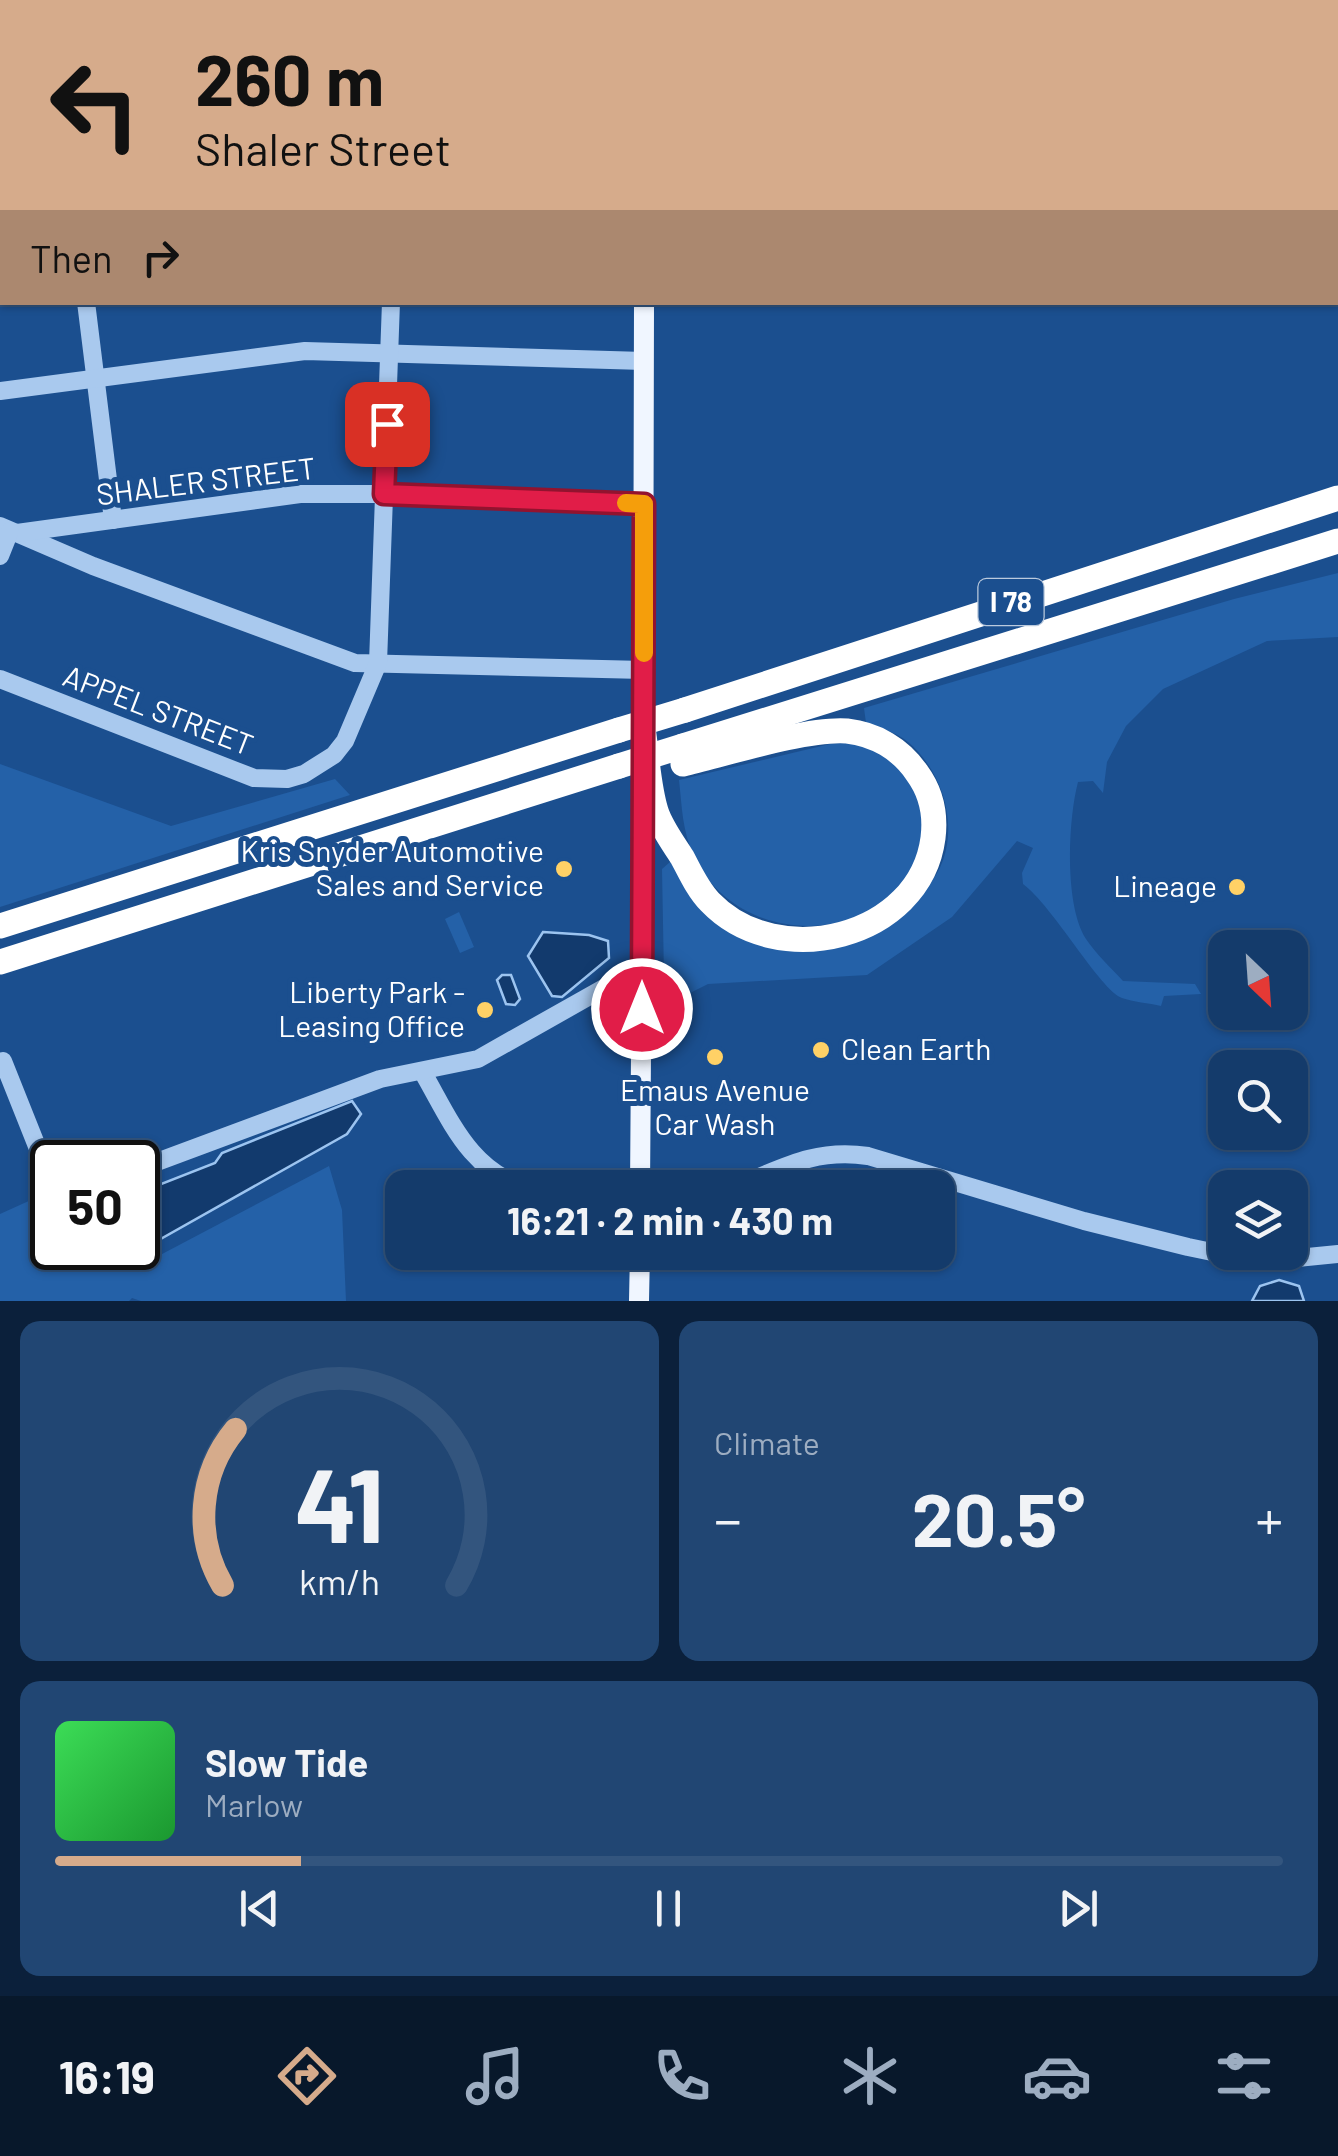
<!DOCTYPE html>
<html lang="en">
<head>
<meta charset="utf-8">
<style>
	:root { --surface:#143b6b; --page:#214673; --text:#f1f3f6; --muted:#9dadc1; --line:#33557e; --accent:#d6ab8b }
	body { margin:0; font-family:Barlow,sans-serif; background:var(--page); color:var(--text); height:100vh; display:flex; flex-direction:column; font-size:38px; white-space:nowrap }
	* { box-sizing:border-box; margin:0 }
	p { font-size:32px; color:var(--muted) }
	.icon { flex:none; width:55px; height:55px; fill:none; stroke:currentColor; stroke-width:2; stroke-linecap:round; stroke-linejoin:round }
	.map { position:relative; height:1301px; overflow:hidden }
	.sheet { display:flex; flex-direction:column; gap:20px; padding:20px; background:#0b203b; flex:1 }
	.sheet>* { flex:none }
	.hud { position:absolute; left:0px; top:0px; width:1340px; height:305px; box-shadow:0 2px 8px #0004,0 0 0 2px var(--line); background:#d6ab8b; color:#111; overflow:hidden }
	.needle { width:65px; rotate:155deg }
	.controls { position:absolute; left:1208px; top:930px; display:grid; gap:20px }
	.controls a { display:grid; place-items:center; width:100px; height:100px; border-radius:20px; background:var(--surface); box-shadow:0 2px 8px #0004,0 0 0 2px var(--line); font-size:50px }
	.speed { position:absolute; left:30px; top:1140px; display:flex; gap:20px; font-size:50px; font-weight:700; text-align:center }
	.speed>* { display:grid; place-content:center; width:130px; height:130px; border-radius:50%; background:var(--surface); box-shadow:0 2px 8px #0004,0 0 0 2px var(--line); line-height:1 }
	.speed .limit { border:5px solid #111; border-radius:15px; background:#fff; color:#111 }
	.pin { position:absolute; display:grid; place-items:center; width:85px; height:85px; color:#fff; margin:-42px; border-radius:20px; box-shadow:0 5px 15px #0006 }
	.me { position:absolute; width:110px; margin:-55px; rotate:0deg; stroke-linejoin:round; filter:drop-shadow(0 0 8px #0008) }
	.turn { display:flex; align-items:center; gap:35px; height:210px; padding:0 30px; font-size:45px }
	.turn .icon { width:130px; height:130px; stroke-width:2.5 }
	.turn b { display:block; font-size:70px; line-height:85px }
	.then { display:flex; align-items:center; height:95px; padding:0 30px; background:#0003; gap:20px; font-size:38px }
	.big { font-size:75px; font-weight:700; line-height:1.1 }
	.sheet .widget { flex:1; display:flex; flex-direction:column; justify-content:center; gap:15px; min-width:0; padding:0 35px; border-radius:20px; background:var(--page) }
	.sheet .dial { align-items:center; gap:0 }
	.dial svg { height:260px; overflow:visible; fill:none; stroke:var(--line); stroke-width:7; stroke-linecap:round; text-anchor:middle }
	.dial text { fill:var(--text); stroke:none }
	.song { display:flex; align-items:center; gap:30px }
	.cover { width:120px; height:120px; border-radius:15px; background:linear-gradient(135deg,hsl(130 70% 55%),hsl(130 70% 35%)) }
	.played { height:10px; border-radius:5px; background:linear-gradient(90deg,var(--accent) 20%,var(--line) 20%) }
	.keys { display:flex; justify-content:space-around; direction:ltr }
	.heat { display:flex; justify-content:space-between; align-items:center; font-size:55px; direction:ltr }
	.sheet .tiles { flex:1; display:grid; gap:20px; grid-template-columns:1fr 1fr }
	.widget:last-child { grid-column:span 2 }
	.trip { position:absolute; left:385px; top:1170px; width:570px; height:100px; border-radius:20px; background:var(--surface); box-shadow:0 2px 8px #0004,0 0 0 2px var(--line); font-weight:700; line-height:100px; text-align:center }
	.tab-bar { display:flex; height:160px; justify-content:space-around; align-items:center; background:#08182b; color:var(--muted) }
	.tab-bar .icon { width:70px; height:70px }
	.tab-bar .current { color:var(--accent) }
	.tab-bar b { font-size:45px; color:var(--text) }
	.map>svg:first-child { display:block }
	.green { fill:#2461a8 }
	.water { fill:#123a6d; stroke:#9cc4f0; stroke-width:2.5 }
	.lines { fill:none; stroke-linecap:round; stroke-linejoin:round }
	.minor { stroke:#a9c9ee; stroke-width:18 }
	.major { stroke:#f0f6ff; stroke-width:20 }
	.highway { stroke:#fff; stroke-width:25 }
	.highway-bridge { stroke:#fff; stroke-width:25 }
	.route-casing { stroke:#92132f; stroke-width:25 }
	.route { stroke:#e11d48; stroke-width:18 }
	.slow { stroke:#f59e0b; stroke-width:18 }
	.poi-dot { fill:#ffd166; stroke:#1b4f8f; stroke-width:4 }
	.labels { text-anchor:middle; stroke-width:10; stroke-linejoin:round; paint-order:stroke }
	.shield { fill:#1b4f8f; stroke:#bbcadd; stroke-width:2.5 }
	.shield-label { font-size:28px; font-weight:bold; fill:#fff }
	.street-label { font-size:30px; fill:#fff; stroke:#1b4f8f }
	.poi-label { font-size:30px; fill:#fff; stroke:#1b4f8f; text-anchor:end }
</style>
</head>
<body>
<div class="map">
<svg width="1338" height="1301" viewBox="0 0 1338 1301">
	<rect width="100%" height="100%" fill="#1b4f8f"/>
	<g class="green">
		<path d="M1338 573V637L1267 641 1163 689 1126 726 1107 762 1103 793 1093 781 1078 782C1068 820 1064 905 1086 939 1096 954 1111 968 1123 981L1195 984 1201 994 1164 996 1161 1006C1149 1003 1133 1002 1122 998 1101 991 1052 905 1023 884L1022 873 1033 848 1017 841 952 917 867 975 708 984 672 1002 664 977 662 869 670 862 669 856 686 879 802 946C824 936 914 900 927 887 965 845 948 775 908 742 896 732 880 728 866 723L864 708 1234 599Z"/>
		<path d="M858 742 910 772 928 836C921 851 914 871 903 884 845 950 731 936 694 856 682 831 682 806 679 780L830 744Z"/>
		<polygon points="0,764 171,826 335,779 350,795 0,907"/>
		<polygon points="459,912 474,947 460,953 445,919"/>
		<polygon points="329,1166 342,1210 346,1301 141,1301 132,1298 129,1301 0,1301 0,1214 42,1195 52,1202 52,1248 121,1248 145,1263"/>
	</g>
	<g class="water">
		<polygon points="543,932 589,935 608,941 609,958 562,997 552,996 528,956"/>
		<polygon points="502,975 511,975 520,999 515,1005 506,1004 497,980"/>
		<polygon points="352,1101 361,1114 347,1134 157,1241 138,1241 138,1193 215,1163 222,1153"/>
		<polygon points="1279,1280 1299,1286 1304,1301 1252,1301 1260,1286"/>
	</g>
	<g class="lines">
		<g class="minor">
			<polyline points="49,0 49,2"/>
			<polyline points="1144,0 1145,2"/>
			<polyline points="399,2 399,0"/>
			<polyline points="0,89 2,89"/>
			<polyline points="0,248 2,248"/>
			<polyline points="86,302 113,520"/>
			<polyline points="0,391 305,351 644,361"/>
			<polyline points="0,526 93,566 355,663 644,670"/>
			<polyline points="17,533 300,494 384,494 644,504"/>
			<polyline points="0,556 10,531"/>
			<polyline points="0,679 254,778 287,779 304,774 334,755 345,741 378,663 391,302"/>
			<polyline points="3,1061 52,1184"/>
			<path d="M422 1071C450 1119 470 1173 529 1188"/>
			<polyline points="138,1169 380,1079 478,1059 618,980 642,971"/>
			<polyline points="549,1188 646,1188"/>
			<path d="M733 1188C782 1168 815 1148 868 1156L1084 1221 1188 1247 1241 1258 1277 1260 1338 1254"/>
		</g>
		<g class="major">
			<polyline points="645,2 645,0"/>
			<polyline points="643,736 644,302"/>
			<polyline points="640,1188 643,785"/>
			<polyline points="639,1301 640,1252"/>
		</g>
		<g class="highway">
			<polyline points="685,710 1338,498"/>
			<path d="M643 728C647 754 648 785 656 811 661 827 673 843 682 857 690 872 698 890 710 902 778 973 920 938 933 838 936 814 931 792 917 773 901 749 875 734 847 731 807 728 725 754 683 764"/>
			<polyline points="683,746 1338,541"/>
			<polyline points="0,926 619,730"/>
			<polyline points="0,962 619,766"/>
		</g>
		<g class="highway-bridge">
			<polyline points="619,730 685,710"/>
			<polyline points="619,766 683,746"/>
		</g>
	</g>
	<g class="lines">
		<defs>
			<polyline id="route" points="387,424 384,494 644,504 642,1009"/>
		</defs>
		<use href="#route" class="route-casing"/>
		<use href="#route" class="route"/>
		<polyline class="slow" points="626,503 644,504 644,653"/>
	</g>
	<g class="poi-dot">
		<circle cx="564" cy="869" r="10"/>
		<circle cx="1237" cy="887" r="10"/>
		<circle cx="485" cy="1010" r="10"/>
		<circle cx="821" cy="1050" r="10"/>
		<circle cx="715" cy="1057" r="10"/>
	</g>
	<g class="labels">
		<rect class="shield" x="978.5" y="579" width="65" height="46" rx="8"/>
		<g class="shield-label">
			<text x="1011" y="612">I 78</text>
		</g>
		<g class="street-label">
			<text transform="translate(206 482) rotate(-7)" y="10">SHALER STREET</text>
			<text transform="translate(158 711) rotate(21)" y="10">APPEL STREET</text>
		</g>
		<g class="poi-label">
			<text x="544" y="862">Kris Snyder Automotive<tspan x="544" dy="34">Sales and Service</tspan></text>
			<text x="1217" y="897">Lineage</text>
			<text x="465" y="1003">Liberty Park -<tspan x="465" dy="34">Leasing Office</tspan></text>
			<text x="841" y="1060" text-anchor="start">Clean Earth</text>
			<text x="715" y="1101" text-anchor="middle">Emaus Avenue<tspan x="715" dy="34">Car Wash</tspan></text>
		</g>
	</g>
</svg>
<div class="controls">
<a><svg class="needle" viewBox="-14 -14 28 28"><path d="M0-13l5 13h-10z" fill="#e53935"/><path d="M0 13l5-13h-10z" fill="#9dadc1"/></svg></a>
<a><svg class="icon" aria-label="search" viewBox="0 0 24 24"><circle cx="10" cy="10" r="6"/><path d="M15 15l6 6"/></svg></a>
<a><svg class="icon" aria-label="layers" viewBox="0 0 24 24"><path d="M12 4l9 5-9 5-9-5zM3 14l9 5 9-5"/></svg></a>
</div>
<div class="speed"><div class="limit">50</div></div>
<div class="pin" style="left:387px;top:424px;background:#d93025"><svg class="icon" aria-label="arrive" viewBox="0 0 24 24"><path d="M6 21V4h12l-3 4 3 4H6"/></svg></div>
<svg class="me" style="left:642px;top:1009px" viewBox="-20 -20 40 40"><circle r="17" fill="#e11d48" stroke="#fff" stroke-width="3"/><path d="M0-11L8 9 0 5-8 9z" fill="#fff"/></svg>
<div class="trip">16:21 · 2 min · 430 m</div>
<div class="hud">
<div class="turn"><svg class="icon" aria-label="left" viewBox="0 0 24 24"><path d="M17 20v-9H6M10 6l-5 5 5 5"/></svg><div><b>260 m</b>Shaler Street</div></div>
<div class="then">Then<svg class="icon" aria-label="right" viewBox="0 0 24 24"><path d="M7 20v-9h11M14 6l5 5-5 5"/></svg></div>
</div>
</div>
<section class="sheet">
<div class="tiles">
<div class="widget dial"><svg viewBox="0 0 100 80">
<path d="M14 69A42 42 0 1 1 86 69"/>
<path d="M14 69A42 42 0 0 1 18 21" stroke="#d6ab8b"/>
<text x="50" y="56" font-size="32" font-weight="700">41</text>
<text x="50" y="72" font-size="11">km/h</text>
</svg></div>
<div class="widget"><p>Climate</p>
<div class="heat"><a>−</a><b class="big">20.5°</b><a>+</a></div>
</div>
<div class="widget">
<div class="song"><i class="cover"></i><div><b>Slow Tide</b><p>Marlow</p></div></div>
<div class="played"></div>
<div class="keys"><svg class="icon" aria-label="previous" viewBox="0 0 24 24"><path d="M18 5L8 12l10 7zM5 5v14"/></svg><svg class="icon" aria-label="pause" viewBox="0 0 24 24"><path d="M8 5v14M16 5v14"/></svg><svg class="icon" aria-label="next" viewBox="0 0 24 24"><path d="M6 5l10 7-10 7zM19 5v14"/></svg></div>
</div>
</div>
</section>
<nav class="tab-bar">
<b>16:19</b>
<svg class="icon current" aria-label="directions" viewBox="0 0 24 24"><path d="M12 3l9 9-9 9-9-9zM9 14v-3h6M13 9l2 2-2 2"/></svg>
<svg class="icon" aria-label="music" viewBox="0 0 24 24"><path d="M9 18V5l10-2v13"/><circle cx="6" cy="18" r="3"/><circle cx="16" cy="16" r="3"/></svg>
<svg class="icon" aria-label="phone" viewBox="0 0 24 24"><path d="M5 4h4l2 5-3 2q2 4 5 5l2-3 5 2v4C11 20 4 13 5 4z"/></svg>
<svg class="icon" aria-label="climate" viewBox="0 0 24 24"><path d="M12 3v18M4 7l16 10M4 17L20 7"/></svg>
<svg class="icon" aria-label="car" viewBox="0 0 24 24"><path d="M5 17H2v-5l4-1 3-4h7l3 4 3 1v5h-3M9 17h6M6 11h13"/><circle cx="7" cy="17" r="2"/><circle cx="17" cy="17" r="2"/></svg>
<svg class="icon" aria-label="filters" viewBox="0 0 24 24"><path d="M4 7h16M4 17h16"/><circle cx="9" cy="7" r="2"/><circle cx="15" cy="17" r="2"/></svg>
</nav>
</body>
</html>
